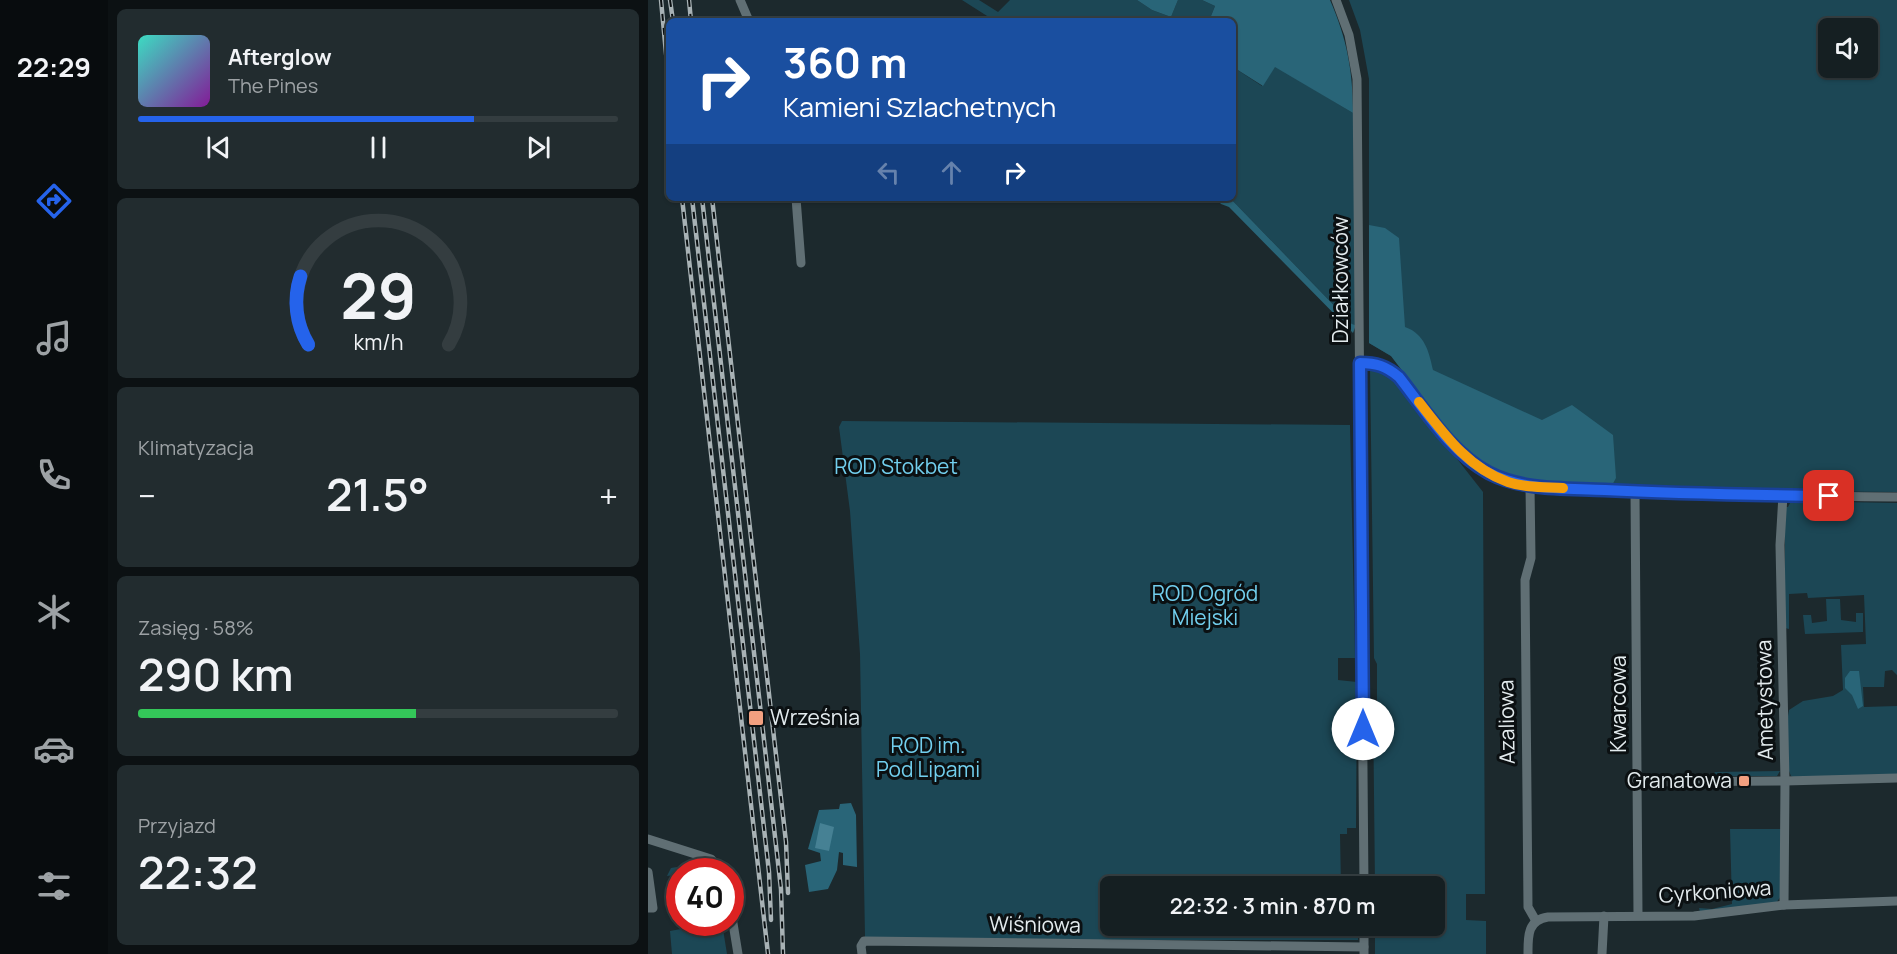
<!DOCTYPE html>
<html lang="pl">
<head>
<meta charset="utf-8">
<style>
	:root { --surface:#151f22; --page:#222c2f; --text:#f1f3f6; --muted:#9da2a5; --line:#343d40; --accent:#2563eb }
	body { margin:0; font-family:Manrope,sans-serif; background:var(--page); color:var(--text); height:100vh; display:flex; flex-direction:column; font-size:22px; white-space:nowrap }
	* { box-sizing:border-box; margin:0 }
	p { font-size:20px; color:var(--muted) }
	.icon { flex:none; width:33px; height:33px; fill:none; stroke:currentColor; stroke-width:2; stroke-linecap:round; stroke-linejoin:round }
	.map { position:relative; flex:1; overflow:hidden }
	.drawer { display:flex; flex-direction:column; gap:9px; padding:9px; background:#0c1113; width:540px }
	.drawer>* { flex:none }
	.banner { position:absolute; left:18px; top:18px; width:570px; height:183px; border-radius:9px; box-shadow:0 2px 4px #0004,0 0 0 2px var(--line); background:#1a4fa0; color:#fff; overflow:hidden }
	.buttons { position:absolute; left:1170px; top:18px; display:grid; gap:12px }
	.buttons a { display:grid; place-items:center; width:60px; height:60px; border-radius:9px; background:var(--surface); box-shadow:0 2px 4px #0004,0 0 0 2px var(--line); font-size:30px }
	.speed { position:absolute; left:18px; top:858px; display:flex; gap:12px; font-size:30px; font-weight:700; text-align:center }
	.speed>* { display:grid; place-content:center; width:78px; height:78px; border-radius:50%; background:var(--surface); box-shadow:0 2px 4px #0004,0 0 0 2px var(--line); line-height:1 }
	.speed .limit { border:9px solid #d22; background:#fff; color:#111 }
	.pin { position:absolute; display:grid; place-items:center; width:51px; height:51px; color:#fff; margin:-26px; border-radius:12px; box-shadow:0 3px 9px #0006 }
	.me { position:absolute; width:66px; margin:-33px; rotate:0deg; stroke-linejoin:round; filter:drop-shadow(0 0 4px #0008) }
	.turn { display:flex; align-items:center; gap:21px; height:126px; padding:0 18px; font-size:27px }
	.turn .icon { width:78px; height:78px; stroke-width:2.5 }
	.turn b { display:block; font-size:42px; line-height:51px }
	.lanes { display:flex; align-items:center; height:57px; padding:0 18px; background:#0003; justify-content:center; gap:30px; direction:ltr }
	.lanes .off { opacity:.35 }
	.big { font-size:45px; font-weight:600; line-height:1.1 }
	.drawer .widget { flex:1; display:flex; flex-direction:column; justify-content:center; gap:9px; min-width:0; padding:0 21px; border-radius:9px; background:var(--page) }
	.drawer .dial { align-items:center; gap:0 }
	.dial svg { height:156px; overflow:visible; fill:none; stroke:var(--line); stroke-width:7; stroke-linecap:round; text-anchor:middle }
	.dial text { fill:var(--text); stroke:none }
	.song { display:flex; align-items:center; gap:18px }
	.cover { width:72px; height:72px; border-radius:9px; background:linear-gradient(135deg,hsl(170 70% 55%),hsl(290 70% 35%)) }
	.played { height:6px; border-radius:3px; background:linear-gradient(90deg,var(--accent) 70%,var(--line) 70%) }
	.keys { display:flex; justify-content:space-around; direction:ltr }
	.heat { display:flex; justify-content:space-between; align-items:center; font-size:33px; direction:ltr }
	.charge { height:9px; border-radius:4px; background:linear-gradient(90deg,#34c759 58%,var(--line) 0) }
	.trip { position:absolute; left:452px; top:876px; width:345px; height:60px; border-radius:9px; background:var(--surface); box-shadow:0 2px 4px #0004,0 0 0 2px var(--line); font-weight:600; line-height:60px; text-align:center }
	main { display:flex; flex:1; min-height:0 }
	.tab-bar { display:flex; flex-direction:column; width:108px; justify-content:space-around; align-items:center; background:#080c0e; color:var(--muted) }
	.tab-bar .icon { width:42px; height:42px }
	.tab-bar .on { color:var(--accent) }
	.tab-bar b { font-size:27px; color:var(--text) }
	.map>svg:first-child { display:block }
	.green { fill:#1c4755; fill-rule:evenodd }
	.forest { fill:#296578 }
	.water { fill:#468194 }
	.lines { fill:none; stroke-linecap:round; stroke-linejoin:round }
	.minor { stroke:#606f74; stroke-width:9 }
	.rail-casing { stroke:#a8b2b5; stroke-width:4.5 }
	.rail { stroke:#0b1012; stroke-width:2; stroke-dasharray:7; stroke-linecap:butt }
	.route-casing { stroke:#184099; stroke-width:15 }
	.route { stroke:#2563eb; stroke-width:10 }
	.slow { stroke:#f59e0b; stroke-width:10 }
	.poi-dot { fill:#f2a080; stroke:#0b1012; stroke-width:2 }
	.labels { text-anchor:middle; stroke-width:6; stroke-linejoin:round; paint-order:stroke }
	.street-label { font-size:21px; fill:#e3ebee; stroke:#0b1012 }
	.park-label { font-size:21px; fill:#72cfee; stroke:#0b1012 }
	.poi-label { font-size:21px; fill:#e3ebee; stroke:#0b1012; text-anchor:start }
</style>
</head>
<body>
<main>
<nav class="tab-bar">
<b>22:29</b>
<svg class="icon on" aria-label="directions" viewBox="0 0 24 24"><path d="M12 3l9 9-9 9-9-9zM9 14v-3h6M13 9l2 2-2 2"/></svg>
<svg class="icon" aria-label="music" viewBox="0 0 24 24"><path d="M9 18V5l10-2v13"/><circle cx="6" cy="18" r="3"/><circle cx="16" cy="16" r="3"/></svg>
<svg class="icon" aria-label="phone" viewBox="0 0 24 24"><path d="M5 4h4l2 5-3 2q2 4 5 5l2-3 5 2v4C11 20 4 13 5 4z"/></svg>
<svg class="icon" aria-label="climate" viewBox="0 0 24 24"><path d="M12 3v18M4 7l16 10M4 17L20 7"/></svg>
<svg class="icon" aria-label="car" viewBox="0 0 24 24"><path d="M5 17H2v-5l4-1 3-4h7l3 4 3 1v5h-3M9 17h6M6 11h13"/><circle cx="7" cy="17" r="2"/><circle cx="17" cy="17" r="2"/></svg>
<svg class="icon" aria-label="filters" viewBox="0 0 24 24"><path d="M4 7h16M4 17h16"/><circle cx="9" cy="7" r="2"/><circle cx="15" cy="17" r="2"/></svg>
</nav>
<section class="drawer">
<div class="widget">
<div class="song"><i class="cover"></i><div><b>Afterglow</b><p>The Pines</p></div></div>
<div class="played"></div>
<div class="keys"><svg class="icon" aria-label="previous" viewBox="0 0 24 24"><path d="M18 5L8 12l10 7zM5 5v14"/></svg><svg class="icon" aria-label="pause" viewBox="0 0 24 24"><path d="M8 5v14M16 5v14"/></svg><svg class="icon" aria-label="next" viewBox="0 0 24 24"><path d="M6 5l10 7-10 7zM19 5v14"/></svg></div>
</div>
<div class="widget dial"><svg viewBox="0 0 100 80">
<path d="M14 69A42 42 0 1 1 86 69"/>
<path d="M14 69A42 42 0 0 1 10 34" stroke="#2563eb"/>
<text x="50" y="56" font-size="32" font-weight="700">29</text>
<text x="50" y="72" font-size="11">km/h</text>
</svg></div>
<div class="widget"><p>Klimatyzacja</p>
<div class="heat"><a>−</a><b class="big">21.5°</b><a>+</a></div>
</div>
<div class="widget"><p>Zasięg · 58%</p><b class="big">290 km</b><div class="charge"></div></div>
<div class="widget"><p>Przyjazd</p><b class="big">22:32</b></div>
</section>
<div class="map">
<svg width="1249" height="954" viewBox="0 0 1249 954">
	<rect width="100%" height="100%" fill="#1c292d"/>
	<g class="green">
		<polygon points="314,0 331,0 350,12 362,0 489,0 504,10 523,17 530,0 554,0 567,6 561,21 347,21"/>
		<path d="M701 0H1249V492L1007 490 888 482 812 446 743 356 721 343V79L712 30ZM1180 28H1220V68H1180Z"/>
		<polygon points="627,66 705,113 708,325 704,324 582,198 585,198 585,67 614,86"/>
		<polygon points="722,368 740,375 762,399 835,492 837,894 818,894 818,920 838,921 838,954 727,954 727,926 786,926 786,886 727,886 725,702 729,702 729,664 726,658"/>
		<polygon points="194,421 702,425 707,658 690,658 690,680 709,682 708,828 699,828 699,834 692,834 693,886 462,886 462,926 710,926 710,940 371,940 217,937 212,654 202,511 191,427"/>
		<polygon points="1143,501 1249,503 1249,675 1244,670 1237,671 1236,687 1215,687 1216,707 1249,706 1249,774 1147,778 1143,776 1141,771 1139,722 1141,710 1155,701 1185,696 1195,690 1193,645 1218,644 1216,595 1160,598 1159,593 1141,594 1141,629 1137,628 1137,507 1140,507"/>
		<polygon points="1178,599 1192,599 1193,620 1208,622 1208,613 1215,613 1215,632 1157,634 1155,615 1163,615 1164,623 1179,621"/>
		<polygon points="1132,771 1129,776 1064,776 1067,772"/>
		<polygon points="1082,829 1133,829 1133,896 1128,903 1052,912 1051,908 1064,909 1084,904"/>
		<polygon points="29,867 28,872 31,874 31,907 25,907 22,891 28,891 26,875 19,876 23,868"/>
		<polygon points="66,923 74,923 79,954 24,954 22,931"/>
	</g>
	<g class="forest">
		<polygon points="489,0 530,0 523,17 504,10"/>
		<path d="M554 0H682C699 39 705 71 705 113L627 67 615 86 585 67V21H561L567 6Z"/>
		<polygon points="568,198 582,198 704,324 708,325 705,333 581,207 573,204"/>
		<path d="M721 225 737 228 751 238 757 327C777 334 781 352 785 370L894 420 924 405 965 435 968 478 963 487 888 482 841 468 812 446 743 356 721 343Z"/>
		<polygon points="1202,671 1211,671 1215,706 1210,709 1204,695 1197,688 1197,678"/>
		<polygon points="203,803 208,815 209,867 195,865 195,853 191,852 189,870 180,889 161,892 157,865 173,861 172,853 160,849 171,810 191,809 192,804"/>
	</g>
	<polygon class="water" points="172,823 186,827 181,851 167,848"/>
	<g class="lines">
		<g class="minor">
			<polyline points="92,0 101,21"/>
			<polyline points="688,0 701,35 709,79 716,886"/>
			<polyline points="148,198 153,263"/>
			<path d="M712 363C728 363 738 366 751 377 777 410 803 453 841 473 877 492 921 488 961 491 1057 496 1153 496 1249 497"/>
			<polyline points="882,486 883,558 877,580 880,907 888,921"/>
			<polyline points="987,492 990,915"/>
			<polyline points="1135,495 1132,545 1137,781 1136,905"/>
			<polyline points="989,782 1137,781 1249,778"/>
			<polyline points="0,839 63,859 74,872"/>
			<polyline points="0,872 5,908 0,908"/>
			<polyline points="82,905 90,954"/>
			<polyline points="716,926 716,954"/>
			<polyline points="214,954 213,946 216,941 716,947"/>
			<path d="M880 954C880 937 879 920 900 917L1046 916 1136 905 1249 901"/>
			<polyline points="954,954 956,916"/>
		</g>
		<defs>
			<g id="rail">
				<polyline points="13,0 21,85"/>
				<polyline points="22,0 25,21"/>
				<polyline points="41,0 43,21"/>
				<polyline points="34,198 120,954"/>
				<polyline points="44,198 121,872 123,920"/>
				<polyline points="54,198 133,889 135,954"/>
				<polyline points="64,198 138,842 140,893"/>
			</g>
		</defs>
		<use href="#rail" class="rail-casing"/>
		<use href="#rail" class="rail"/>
	</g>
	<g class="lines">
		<defs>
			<path id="route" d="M715 729 712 363C728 363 738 366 751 377 777 410 803 453 841 473 876 491 918 488 957 490 1031 494 1106 495 1181 496"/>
		</defs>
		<use href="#route" class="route-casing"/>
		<use href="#route" class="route"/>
		<path class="slow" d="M771 402C796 434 820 468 860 482 877 488 897 487 915 488"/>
	</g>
	<g class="poi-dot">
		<rect x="100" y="710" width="16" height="16" rx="3"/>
		<rect x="1090" y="775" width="12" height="12" rx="3"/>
	</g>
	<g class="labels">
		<g class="street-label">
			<text transform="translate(693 280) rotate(-90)" y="7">Działkowców</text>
			<text transform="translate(1117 700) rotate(-91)" y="7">Ametystowa</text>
			<text transform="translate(971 704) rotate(-90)" y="7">Kwarcowa</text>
			<text transform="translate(859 722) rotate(-91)" y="7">Azaliowa</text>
			<text transform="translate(1067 892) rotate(-4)" y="7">Cyrkoniowa</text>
			<text transform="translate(387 925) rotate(1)" y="7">Wiśniowa</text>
		</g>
		<g class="park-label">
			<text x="248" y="474">ROD Stokbet</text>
			<text x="557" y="601">ROD Ogród<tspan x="557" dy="24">Miejski</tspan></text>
			<text x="280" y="753">ROD im.<tspan x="280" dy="24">Pod Lipami</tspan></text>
		</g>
		<g class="poi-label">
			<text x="122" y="725">Września</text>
			<text x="1084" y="788" text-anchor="end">Granatowa</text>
		</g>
	</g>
</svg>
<div class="buttons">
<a><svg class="icon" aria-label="sound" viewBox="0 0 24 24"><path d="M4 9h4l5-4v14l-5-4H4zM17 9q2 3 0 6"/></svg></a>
</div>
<div class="speed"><div class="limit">40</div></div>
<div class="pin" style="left:1181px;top:496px;background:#d93025"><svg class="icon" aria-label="arrive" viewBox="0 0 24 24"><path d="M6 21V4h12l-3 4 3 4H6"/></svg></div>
<svg class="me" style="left:715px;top:729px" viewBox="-20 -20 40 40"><circle r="19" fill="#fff"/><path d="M0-13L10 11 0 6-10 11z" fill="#2563eb"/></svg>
<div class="trip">22:32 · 3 min · 870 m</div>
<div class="banner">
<div class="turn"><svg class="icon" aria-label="right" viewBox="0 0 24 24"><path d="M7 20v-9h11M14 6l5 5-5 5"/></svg><div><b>360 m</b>Kamieni Szlachetnych</div></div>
<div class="lanes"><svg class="icon off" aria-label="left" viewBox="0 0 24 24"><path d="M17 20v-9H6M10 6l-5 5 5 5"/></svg><svg class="icon off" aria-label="ahead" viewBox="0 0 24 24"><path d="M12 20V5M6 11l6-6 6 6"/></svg><svg class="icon" aria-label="right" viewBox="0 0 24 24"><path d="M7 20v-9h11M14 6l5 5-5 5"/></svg></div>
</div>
</div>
</main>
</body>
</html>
